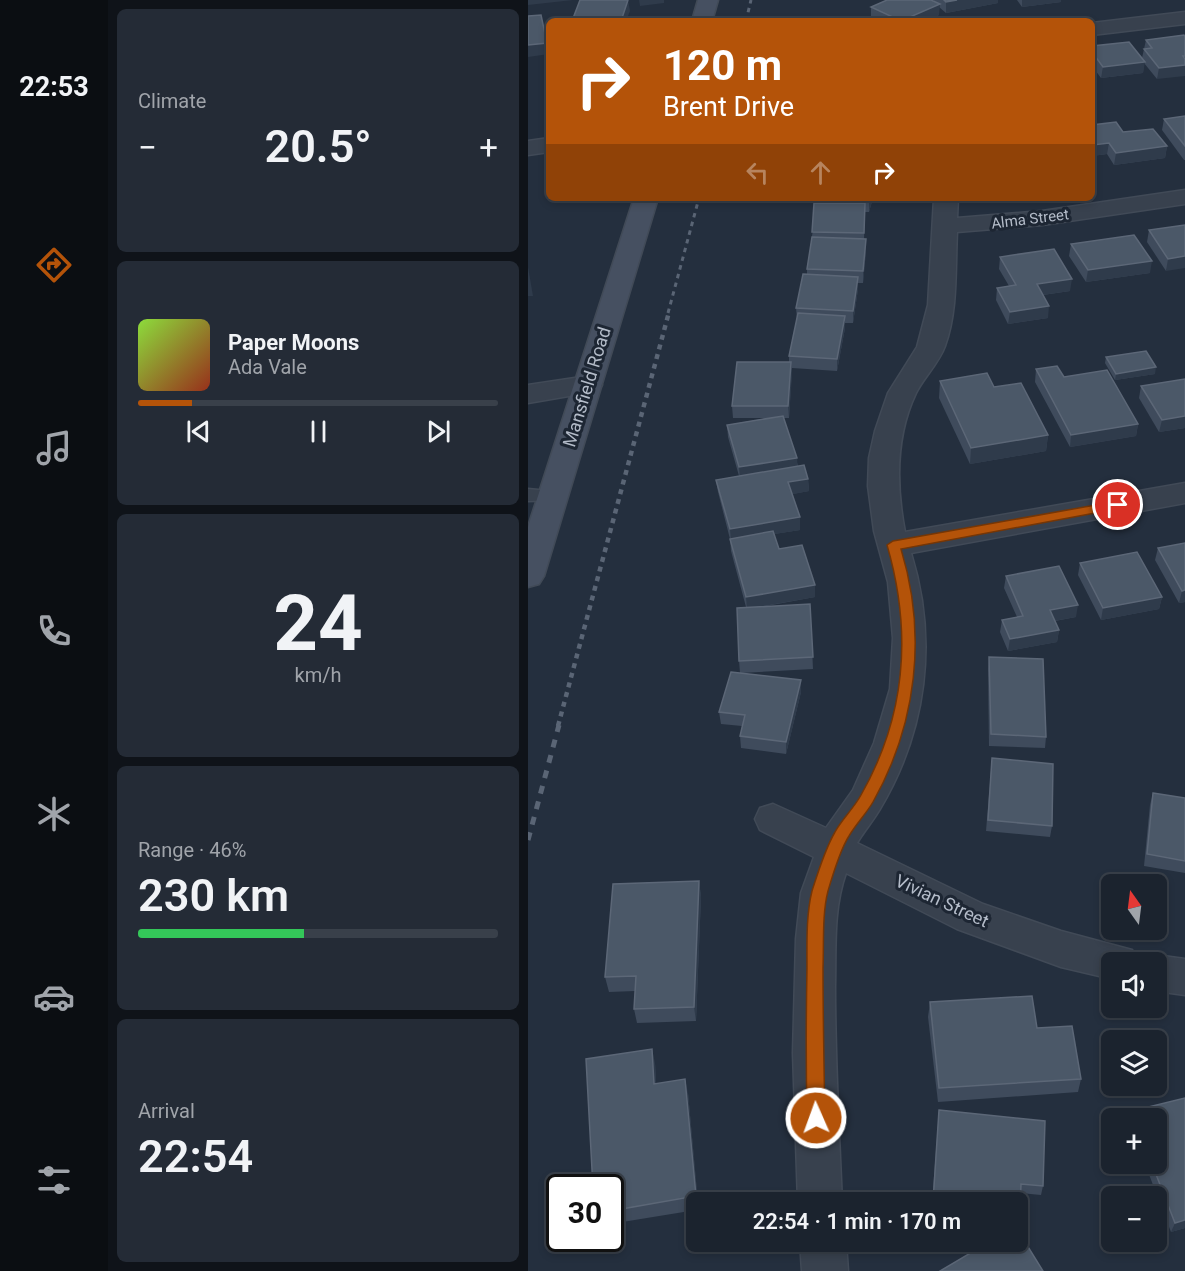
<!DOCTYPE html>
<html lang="en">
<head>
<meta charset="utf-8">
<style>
	:root { --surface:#1b232e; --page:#242b36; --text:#f1f3f6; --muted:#a0a4aa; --line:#39404a; --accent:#b45309 }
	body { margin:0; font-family:Roboto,sans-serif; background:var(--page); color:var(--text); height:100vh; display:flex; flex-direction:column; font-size:22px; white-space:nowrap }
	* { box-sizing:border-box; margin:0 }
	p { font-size:20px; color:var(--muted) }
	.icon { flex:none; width:33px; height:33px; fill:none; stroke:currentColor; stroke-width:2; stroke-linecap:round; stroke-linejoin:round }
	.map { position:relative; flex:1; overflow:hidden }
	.drawer { display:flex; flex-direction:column; gap:9px; padding:9px; background:#0f1319; width:420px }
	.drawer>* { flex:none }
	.guide { position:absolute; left:18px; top:18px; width:549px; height:183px; border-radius:9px; box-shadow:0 3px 9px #0003,0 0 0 2px var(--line); background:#b45309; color:#fff; overflow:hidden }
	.needle { width:39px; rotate:346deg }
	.buttons { position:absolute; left:573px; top:874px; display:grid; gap:12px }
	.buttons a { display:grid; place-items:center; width:66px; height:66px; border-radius:9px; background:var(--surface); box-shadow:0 3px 9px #0003,0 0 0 2px var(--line); font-size:30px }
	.speed { position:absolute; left:18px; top:1174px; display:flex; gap:12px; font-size:30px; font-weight:700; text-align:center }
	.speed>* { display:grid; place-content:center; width:78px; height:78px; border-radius:50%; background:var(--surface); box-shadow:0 3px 9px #0003,0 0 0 2px var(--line); line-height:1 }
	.speed .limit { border:3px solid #111; border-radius:9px; background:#fff; color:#111 }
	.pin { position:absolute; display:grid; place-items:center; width:51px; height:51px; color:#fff; margin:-26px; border:3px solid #fff; border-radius:50%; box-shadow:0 2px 6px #0007 }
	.me { position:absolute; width:66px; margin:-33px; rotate:358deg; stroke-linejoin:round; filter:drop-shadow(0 0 4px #0008) }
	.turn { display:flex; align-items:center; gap:21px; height:126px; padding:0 18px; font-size:27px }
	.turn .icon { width:78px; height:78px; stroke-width:2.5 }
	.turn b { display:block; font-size:42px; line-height:51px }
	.lanes { display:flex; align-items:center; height:57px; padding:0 18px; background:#0003; justify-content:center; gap:30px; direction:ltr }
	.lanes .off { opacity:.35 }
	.big { font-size:45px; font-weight:600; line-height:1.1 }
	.drawer .card { flex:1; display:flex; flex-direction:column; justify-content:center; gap:9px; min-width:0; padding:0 21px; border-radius:9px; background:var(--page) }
	.drawer .dial { align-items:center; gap:0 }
	.dial b { font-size:78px; line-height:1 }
	.song { display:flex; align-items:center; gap:18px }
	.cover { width:72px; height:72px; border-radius:9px; background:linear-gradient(135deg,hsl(90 70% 55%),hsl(10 70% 35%)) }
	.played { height:6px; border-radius:3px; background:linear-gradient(90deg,var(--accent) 15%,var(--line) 15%) }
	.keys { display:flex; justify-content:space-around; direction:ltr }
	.heat { display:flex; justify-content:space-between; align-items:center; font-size:33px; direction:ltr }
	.charge { height:9px; border-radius:4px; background:linear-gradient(90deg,#34c759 46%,var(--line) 0) }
	.trip { position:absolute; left:158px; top:1192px; width:342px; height:60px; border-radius:9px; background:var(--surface); box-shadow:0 3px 9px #0003,0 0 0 2px var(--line); font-weight:600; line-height:60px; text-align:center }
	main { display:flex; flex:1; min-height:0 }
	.menu { display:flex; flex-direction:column; width:108px; justify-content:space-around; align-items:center; background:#0b0e12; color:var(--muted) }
	.menu .icon { width:42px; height:42px }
	.menu .selected { color:var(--accent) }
	.menu b { font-size:27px; color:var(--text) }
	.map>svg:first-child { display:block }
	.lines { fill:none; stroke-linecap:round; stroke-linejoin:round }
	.lane-casing { stroke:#414a57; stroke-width:3 }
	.street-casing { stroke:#414a57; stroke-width:3 }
	.secondary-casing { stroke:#414a57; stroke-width:3 }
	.lane { fill:#38414e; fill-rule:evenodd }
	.street { fill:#38414e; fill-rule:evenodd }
	.secondary { fill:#465061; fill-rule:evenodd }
	.rail-far2 { stroke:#5a6575; stroke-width:3; stroke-dasharray:4.5 4.5; stroke-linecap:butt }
	.rail-far1 { stroke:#5a6575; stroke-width:4.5; stroke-dasharray:5 5; stroke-linecap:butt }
	.rail { stroke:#5a6575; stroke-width:5; stroke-dasharray:8 8; stroke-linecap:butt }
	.wall { fill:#3f4b5c }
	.shaded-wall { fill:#2f3b4b }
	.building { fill:#4b5868; stroke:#5c6777; stroke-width:1.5 }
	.route { fill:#b45309; stroke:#753606; stroke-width:1.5 }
	.labels { text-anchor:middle; stroke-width:6; stroke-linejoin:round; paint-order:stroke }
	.far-street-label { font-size:15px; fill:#b4bcc9; stroke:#1d2633 }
	.street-label { font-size:18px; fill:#b4bcc9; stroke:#1d2633 }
</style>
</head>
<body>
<main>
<nav class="menu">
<b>22:53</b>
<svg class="icon selected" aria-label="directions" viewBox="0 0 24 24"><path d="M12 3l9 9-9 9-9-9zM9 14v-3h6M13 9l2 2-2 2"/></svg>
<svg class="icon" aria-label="music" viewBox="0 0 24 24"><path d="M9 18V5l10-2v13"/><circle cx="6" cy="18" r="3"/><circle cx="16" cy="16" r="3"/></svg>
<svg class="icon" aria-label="phone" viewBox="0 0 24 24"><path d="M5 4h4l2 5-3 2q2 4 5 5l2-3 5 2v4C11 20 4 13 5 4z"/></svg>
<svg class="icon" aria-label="climate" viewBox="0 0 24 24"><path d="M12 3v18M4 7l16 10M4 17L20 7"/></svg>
<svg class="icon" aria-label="car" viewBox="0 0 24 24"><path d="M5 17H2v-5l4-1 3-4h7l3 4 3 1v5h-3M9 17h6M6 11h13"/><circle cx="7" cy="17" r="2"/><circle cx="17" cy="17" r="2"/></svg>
<svg class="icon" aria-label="filters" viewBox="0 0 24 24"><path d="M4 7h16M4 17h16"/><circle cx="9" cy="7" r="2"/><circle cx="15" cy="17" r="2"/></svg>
</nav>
<section class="drawer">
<div class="card"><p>Climate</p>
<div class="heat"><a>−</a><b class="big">20.5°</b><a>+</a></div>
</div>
<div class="card">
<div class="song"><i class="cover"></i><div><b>Paper Moons</b><p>Ada Vale</p></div></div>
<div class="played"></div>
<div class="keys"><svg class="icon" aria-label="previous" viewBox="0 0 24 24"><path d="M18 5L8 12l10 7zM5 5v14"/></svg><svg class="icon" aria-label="pause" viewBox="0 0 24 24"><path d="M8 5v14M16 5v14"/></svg><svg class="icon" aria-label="next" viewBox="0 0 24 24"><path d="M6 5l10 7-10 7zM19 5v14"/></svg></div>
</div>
<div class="card dial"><b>24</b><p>km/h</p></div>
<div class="card"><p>Range · 46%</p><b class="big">230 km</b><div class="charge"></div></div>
<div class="card"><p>Arrival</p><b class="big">22:54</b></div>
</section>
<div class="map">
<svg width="657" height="1271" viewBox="0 0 657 1271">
	<rect width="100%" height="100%" fill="#242f3e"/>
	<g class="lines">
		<defs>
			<polygon id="lane" points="0,489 31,492 33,496 31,500 0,501"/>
			<g id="street">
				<polygon points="657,12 657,24 564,35 564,23"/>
				<polygon points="21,138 21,152 0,155 0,141"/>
				<path d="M657 190V204L514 225 429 232C427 270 430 310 417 346 411 363 396 377 388 393 367 437 368 485 377 532L657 483V503L383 553C410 640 399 730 352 809 345 821 336 831 329 843L455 904 533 931 604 950 610 963H584V979L533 967 429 929 318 873C305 909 308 949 307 987 307 1059 311 1131 314 1203H270L265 1053 268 939 273 893 286 857 232 830 227 819 232 808 245 804 298 828 325 790 346 743 362 689 365 638 360 582 346 531 340 486 341 458 347 431 360 393 389 347 400 305 406 198H430L429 218 514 211Z"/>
				<polygon points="60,376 70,379 74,385 70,391 0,403 0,385"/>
				<polygon points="628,955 657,959 657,995 628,991 628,963 613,963 614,960"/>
				<polygon points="272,1242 318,1242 320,1271 274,1271"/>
			</g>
			<g id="secondary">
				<polygon points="170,0 190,0 184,21 164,21"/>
				<polygon points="106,198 130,198 16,576 11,584 0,587 0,527"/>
			</g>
		</defs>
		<use href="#lane" class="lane-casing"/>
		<use href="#street" class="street-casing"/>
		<use href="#secondary" class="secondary-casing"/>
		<use href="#lane" class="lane"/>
		<use href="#street" class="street"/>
		<use href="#secondary" class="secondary"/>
		<g class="rail-far2">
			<polyline points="218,21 223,0"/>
			<polyline points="140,313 171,198"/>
		</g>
		<polyline class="rail-far1" points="30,726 141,312"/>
		<polyline class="rail" points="0,840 31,725"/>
	</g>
	<g class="wall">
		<polygon points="405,0 470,0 470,3 418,13 411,7 411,15 397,21 350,21 343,18 343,7 406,1"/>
		<polygon points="489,0 533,0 533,2 494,7"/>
		<polygon points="656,35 629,79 616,63 615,73 573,78 564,66 564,46 614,58 618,40"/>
		<polygon points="657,116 657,160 656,160 634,130 636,119"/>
		<polygon points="564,125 595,132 639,146 637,158 586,165 579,154 564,156"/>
		<polygon points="289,198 345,198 341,212 337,212 336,239 338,251 335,283 330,283 330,289 325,323 317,323 317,328 309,371 264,368 261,418 256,418 270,466 280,479 281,491 264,494 272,517 272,530 246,534 251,549 287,585 287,597 232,607 282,604 285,669 213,673 273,680 273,692 258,754 213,748 212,736 214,726 193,724 191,712 212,673 211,661 218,607 203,551 202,539 190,492 188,480 211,476 200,437 199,425 239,418 205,418 204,406 261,362 261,356 269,320 268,308 279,274 279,269 289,203"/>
		<polygon points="657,225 638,271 619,242 621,230"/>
		<polygon points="543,244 622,273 558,282 541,256"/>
		<polygon points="472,257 542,291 515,295 520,318 480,324 468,300 469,288 481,286 471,269"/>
		<polygon points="578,357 627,374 587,380 577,363"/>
		<polygon points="508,369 536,377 610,424 608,436 542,447 507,382"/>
		<polygon points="657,379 657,428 631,432 611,398 613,386"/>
		<polygon points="412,381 466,387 520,435 518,451 442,464 411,398"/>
		<polygon points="657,543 657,602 651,603 627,560 630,548"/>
		<polygon points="552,563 634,597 631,609 573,620 550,575"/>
		<polygon points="478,576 548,617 527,621 531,630 529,642 480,651 472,632 474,620 489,617 476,588"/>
		<polygon points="461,657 518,737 517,748 461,746 460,669"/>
		<polygon points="464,758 524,826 522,837 458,831"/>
		<polygon points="625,793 657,798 657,873 616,866 622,805"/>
		<polygon points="171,881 173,897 168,1021 109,1023 106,1009 107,991 81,992 77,977"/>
		<polygon points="402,1002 509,1028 553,1079 550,1092 410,1102 400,1017"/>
		<polygon points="127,1063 128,1084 160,1093 170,1203 168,1203 168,1210 82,1224 82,1188"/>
		<polygon points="657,1098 657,1228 643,1232 617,1164 628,1164 628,1119 601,1119 604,1111"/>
		<polygon points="411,1110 515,1186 513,1195 492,1193 492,1212 490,1221 489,1221 489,1203 404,1203"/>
	</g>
	<g class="shaded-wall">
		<polygon points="0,0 45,0 0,5"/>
		<polygon points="100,0 102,11 98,21 93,21"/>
		<polygon points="111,0 136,0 136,3 112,6"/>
		<polygon points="429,0 470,0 470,3 418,13 418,2"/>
		<polygon points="494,0 533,0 533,2 494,7"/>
		<polygon points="412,4 411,15 397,21 373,21"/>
		<polygon points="19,43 21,54 0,57 0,45"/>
		<polygon points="655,56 657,56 657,76 629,79 631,68"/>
		<polygon points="617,62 615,73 573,78 575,67"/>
		<polygon points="581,143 579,154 564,156 565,145"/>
		<polygon points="639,146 637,158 586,165 588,153"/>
		<polygon points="342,198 345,198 341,212 341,201"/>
		<polygon points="338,239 338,251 335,283 335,271"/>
		<polygon points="657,256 657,268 638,271 640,259"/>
		<polygon points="624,261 622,273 558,282 560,270"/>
		<polygon points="0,267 5,296 0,296"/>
		<polygon points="330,277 330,289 325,323 325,311"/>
		<polygon points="544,279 542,291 507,296 509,284"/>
		<polygon points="521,306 520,318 480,324 482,312"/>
		<polygon points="317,316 317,328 309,371 309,359"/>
		<polygon points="263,362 264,375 261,418 260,406"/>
		<polygon points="628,367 627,374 587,380 588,374"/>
		<polygon points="657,416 657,428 631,432 634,420"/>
		<polygon points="610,424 608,436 542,447 543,435"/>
		<polygon points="520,435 518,451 442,464 443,448"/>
		<polygon points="269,458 270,470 212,479 211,467"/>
		<polygon points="280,479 281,491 261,495 260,482"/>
		<polygon points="272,517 272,530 203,541 202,529"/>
		<polygon points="287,585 287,597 219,609 218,597"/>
		<polygon points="657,590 657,602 651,603 654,591"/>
		<polygon points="634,597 631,609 573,620 575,608"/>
		<polygon points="550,605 548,617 520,622 522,610"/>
		<polygon points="531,630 529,642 480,651 482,639"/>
		<polygon points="273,680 273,692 258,754 258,742"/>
		<polygon points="171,881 173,897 168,1021 166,1007"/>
		<polygon points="124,1049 127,1063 129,1098 126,1084"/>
		<polygon points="157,1079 160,1093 170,1203 168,1196"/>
		<polygon points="657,1220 657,1228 643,1232 647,1223"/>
	</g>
	<g class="building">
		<polygon points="52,0 100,0 93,21 44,21"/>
		<polygon points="359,0 403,0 412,4 373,21 343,7"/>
		<polygon points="416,0 429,0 418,2"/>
		<polygon points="13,15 19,43 0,45 0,16"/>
		<polygon points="656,35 657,37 657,56 655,56 657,59 657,65 631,68 616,49 624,48 618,40"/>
		<polygon points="601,42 617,62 575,67 564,52 564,46"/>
		<polygon points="657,116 657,146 636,119"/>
		<polygon points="588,122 595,132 625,129 639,146 588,153 581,143 565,145 564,125"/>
		<polygon points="309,198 342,198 341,201"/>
		<polygon points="286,203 337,203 336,233 284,232"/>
		<polygon points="657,225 657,256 640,259 621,230"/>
		<polygon points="606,235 624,261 560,270 543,244"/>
		<polygon points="284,237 338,239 335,271 279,269"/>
		<polygon points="526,249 544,279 509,284 521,306 482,312 469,288 488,285 472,257"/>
		<polygon points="275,274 330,277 325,311 268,308"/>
		<polygon points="270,313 317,316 309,359 261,356"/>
		<polygon points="618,351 628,367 588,374 578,357"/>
		<polygon points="209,362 263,362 260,406 204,406"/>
		<polygon points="529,366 536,377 579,370 610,424 543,435 508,369"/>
		<polygon points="459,373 466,387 493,383 520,435 443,448 412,381"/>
		<polygon points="657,379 657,416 634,420 613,386"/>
		<polygon points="255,416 269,458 211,467 199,425"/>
		<polygon points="276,465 280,479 260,482 272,517 202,529 188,480"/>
		<polygon points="245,531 251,549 274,545 287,585 218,597 202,539"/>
		<polygon points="657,543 657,590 654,591 630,548"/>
		<polygon points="609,552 634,597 575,608 552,563"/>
		<polygon points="531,566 550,605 522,610 531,630 482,639 474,620 495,616 478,576"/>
		<polygon points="282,604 285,657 211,661 209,608"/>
		<polygon points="461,657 515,659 518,737 463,734"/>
		<polygon points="203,672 273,680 258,742 212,736 217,715 191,712"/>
		<polygon points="464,758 525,764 524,826 460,820"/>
		<polygon points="625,793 657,798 657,861 619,854"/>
		<polygon points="171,881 166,1007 106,1009 108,976 77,977 85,884"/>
		<polygon points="504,996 509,1028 544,1026 553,1079 411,1088 402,1002"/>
		<polygon points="124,1049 126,1084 157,1079 168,1196 82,1211 82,1188 65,1188 58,1059"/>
		<polygon points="657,1098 657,1220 647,1223 624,1164 628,1164 628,1119 607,1119 604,1111"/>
		<polygon points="411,1110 517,1121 515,1186 493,1184 492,1212 489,1212 489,1203 405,1202"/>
		<polygon points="489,1229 515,1271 412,1271 461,1242 489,1242"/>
	</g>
	<path class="route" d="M590 501 596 505 594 508 373 549C399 634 389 724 345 802 338 814 328 824 321 836 312 850 305 874 300 891 294 914 296 943 295 968 295 1018 296 1068 297 1118L294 1124 288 1126 282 1124 279 1118C278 1068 278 1018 279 968 279 943 278 915 284 891 290 872 297 849 307 832 314 819 326 808 333 795 378 716 384 631 359 545L365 541Z"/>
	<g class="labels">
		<g class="far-street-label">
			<text transform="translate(502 219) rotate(-7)" y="5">Alma Street</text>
		</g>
		<g class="street-label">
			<text transform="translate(59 387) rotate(-73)" y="6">Mansfield Road</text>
			<text transform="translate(414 901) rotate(25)" y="6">Vivian Street</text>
		</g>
	</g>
</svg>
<div class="buttons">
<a><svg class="needle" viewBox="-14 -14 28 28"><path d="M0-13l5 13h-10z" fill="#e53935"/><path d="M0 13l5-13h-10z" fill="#a0a4aa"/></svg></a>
<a><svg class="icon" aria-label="sound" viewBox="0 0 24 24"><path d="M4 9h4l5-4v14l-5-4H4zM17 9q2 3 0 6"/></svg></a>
<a><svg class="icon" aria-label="layers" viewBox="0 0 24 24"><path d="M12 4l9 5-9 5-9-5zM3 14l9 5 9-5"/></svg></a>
<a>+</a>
<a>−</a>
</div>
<div class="speed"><div class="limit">30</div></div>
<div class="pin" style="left:590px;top:505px;background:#d93025"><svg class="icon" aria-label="arrive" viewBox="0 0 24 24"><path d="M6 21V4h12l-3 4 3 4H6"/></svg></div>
<svg class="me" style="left:288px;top:1118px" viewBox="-20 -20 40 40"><circle r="17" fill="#b45309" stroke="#fff" stroke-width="3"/><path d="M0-11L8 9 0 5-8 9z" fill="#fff"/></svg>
<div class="trip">22:54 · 1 min · 170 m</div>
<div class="guide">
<div class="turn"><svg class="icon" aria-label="right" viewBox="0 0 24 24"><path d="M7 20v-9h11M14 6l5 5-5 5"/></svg><div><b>120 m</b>Brent Drive</div></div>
<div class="lanes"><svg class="icon off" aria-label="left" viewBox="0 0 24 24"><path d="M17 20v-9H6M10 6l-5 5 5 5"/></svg><svg class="icon off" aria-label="ahead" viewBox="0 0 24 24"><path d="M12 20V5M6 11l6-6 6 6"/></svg><svg class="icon" aria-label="right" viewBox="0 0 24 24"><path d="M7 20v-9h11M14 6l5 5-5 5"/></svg></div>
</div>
</div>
</main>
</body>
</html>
